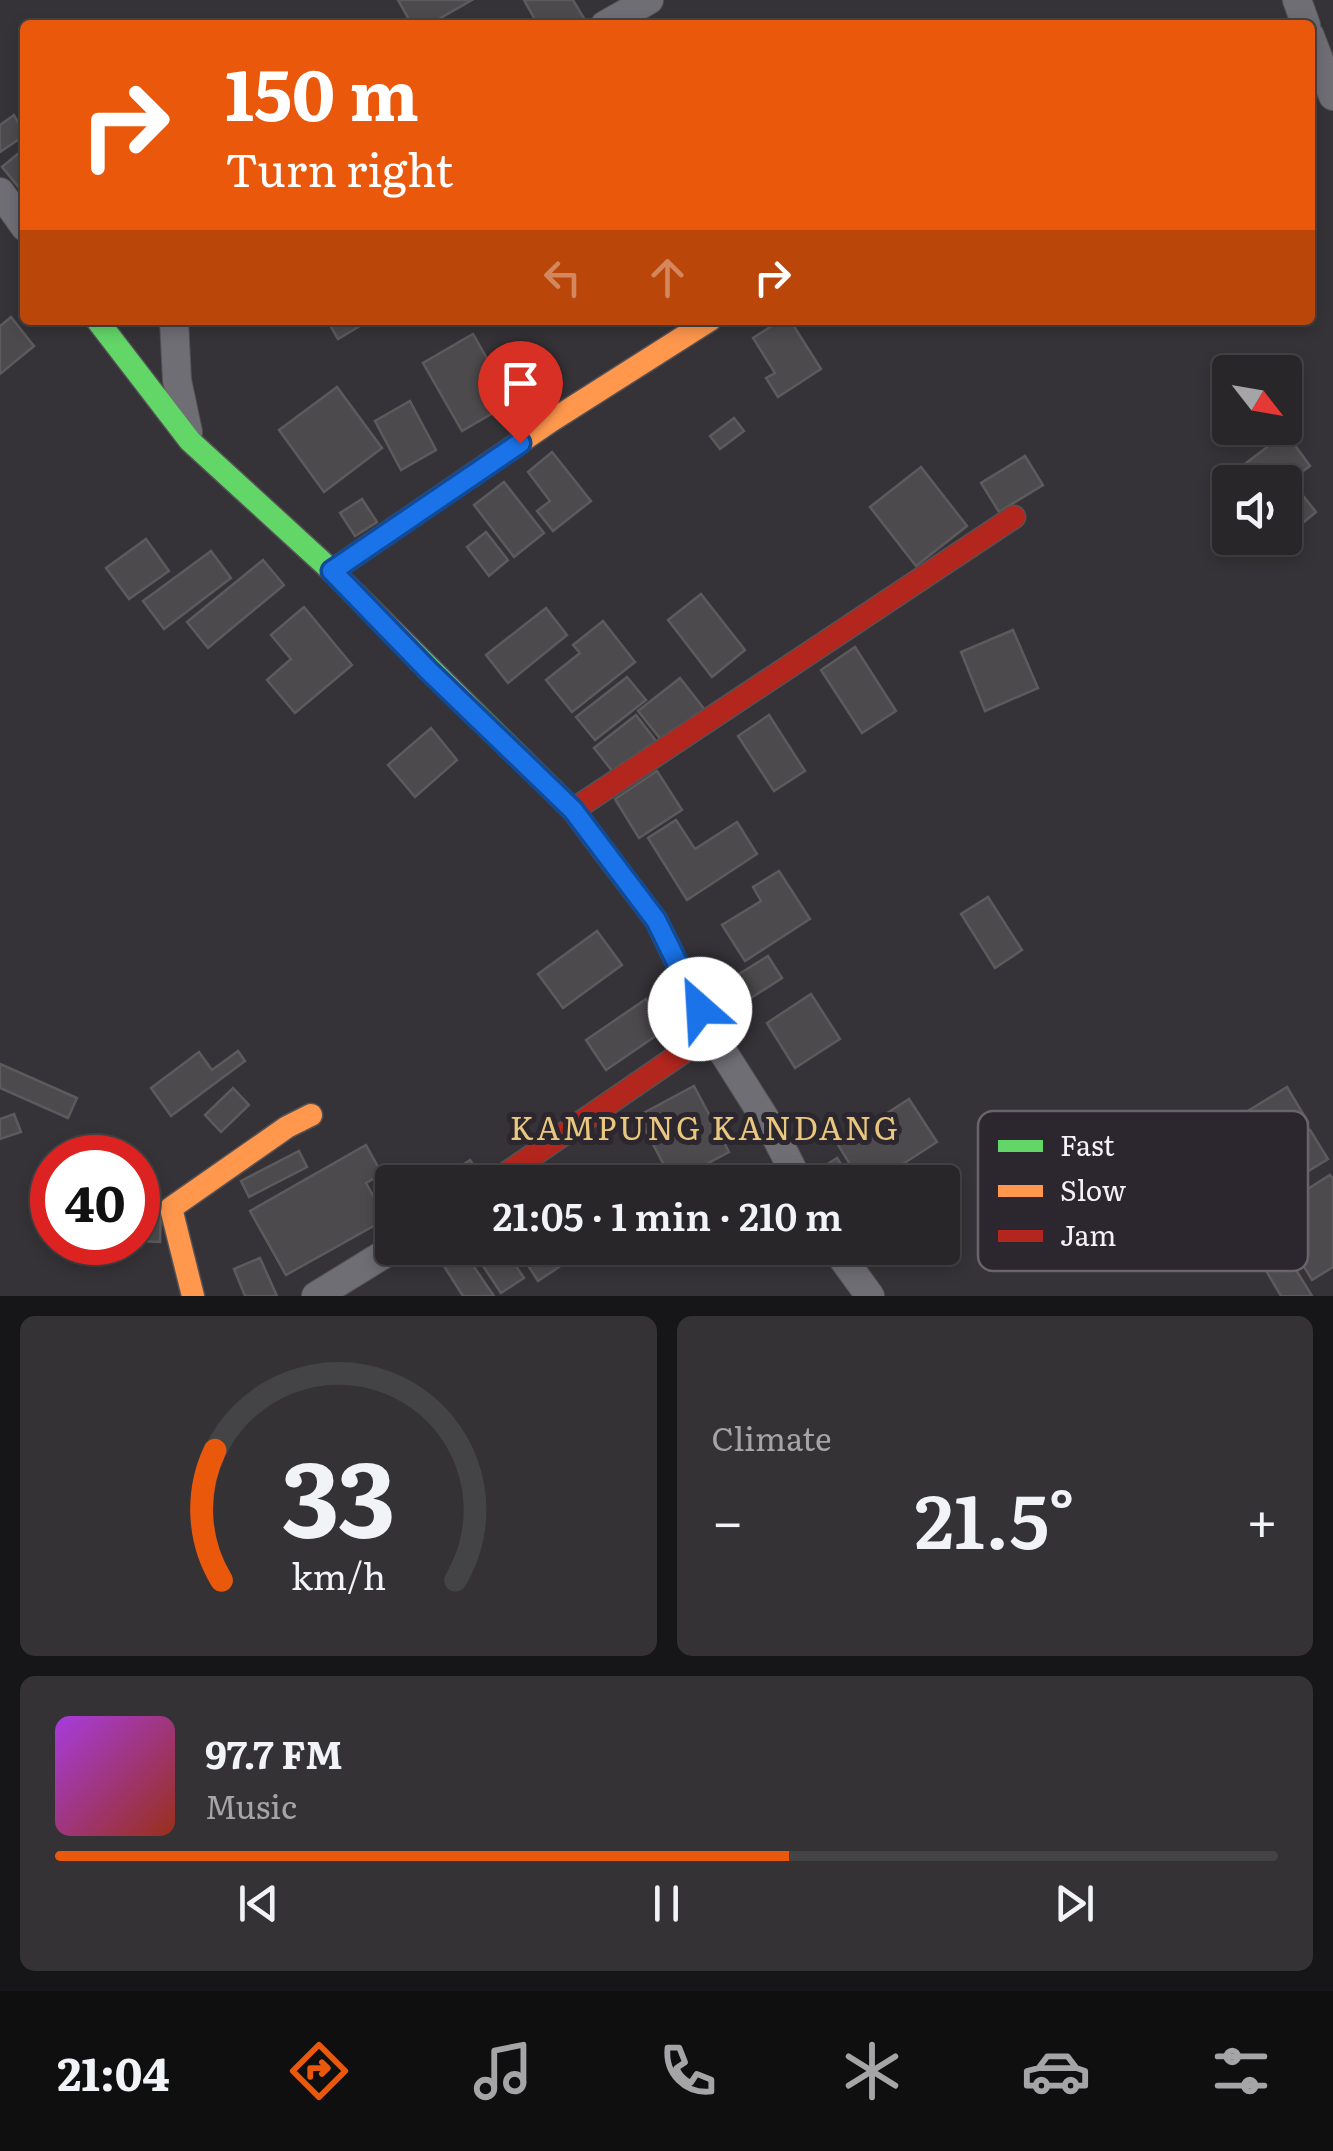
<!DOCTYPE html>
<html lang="en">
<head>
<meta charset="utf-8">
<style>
	:root { --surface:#282629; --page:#343235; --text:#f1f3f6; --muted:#a5a5a8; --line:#444346; --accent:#ea580c }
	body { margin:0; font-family:Literata,serif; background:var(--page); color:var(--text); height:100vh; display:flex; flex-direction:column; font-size:38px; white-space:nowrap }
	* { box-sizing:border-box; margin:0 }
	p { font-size:32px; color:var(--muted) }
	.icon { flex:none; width:55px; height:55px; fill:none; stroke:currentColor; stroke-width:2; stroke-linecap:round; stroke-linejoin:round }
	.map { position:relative; height:1296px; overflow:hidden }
	.drawer { display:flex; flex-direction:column; gap:20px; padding:20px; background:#161517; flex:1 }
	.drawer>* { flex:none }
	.top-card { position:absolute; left:20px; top:20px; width:1295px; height:305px; border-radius:10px; box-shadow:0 5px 15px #0003,0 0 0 2px var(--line); background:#ea580c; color:#fff; overflow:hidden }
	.needle { width:65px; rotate:121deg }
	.controls { position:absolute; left:1212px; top:355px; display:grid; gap:20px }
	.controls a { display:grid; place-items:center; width:90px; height:90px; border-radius:10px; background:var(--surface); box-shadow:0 5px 15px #0003,0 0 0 2px var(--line); font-size:50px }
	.speed { position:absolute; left:30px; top:1135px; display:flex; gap:20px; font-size:50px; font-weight:700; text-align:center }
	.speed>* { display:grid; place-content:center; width:130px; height:130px; border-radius:50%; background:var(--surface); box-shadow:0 5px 15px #0003,0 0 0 2px var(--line); line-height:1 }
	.speed .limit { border:15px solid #d22; background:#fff; color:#111 }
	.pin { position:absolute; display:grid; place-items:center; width:85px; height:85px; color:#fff; margin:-102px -42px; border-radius:50% 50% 50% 0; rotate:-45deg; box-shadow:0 0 10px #0007 }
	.pin .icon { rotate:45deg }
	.me { position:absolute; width:110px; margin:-55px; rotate:334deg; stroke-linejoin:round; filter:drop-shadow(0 0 8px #0008) }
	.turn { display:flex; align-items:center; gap:35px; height:210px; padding:0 40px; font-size:45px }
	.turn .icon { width:130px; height:130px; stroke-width:2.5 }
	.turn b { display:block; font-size:70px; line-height:85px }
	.lanes { display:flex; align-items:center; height:95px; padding:0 40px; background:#0003; justify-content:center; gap:50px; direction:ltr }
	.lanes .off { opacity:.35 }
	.big { font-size:75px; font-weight:600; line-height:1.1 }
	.drawer .widget { flex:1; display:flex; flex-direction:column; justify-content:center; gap:15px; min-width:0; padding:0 35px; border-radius:15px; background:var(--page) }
	.drawer .dial { align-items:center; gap:0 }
	.dial svg { height:260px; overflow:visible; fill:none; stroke:var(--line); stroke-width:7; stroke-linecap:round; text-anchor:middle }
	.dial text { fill:var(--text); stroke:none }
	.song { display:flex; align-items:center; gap:30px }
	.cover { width:120px; height:120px; border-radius:15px; background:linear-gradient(135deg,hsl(280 70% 55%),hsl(10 70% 35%)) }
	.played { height:10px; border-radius:5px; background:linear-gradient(90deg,var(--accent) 60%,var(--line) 60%) }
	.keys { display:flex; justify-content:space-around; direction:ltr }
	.heat { display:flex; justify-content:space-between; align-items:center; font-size:55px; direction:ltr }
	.drawer .tiles { flex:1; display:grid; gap:20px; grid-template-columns:1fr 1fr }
	.widget:last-child { grid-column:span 2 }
	.trip { position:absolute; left:375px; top:1165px; width:585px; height:100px; border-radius:10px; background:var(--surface); box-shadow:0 5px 15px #0003,0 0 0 2px var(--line); font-weight:600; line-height:100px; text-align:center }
	.menu { display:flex; height:160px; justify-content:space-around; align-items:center; background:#100f10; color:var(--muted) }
	.menu .icon { width:70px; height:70px }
	.menu .current { color:var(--accent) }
	.menu b { font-size:45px; color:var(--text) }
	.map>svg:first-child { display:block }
	.building { fill:#4c4a4c; stroke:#5d5a5d; stroke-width:2.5 }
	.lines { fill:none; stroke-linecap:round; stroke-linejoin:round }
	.street-casing { stroke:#545255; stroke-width:30 }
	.fast-casing { stroke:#545255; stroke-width:25 }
	.slow-casing { stroke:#545255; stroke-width:25 }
	.jam-casing { stroke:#545255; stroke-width:25 }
	.street { stroke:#6f6e75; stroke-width:28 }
	.fast { stroke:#63d668; stroke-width:22 }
	.slow { stroke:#ff974d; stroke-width:22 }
	.jam { stroke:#b3261e; stroke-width:22 }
	.route-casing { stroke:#114b97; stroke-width:25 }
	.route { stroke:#1a73e8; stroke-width:18 }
	.labels { text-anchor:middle; stroke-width:10; stroke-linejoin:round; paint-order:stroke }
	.quarter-label { font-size:32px; letter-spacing:2.5px; fill:#eac77e; stroke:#2c272f }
	.key { fill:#2c272f; stroke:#68646b; stroke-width:2.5 }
	.key-label { font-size:28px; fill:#f4f1f6 }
</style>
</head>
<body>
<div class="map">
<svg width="1333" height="1296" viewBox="0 0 1333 1296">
	<rect width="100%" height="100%" fill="#353337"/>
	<g class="building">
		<polygon points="398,0 472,0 439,19 443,25 412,25"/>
		<polygon points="524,0 573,0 585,20 577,25 538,25"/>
		<polygon points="14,115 25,135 0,152 0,125"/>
		<polygon points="25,148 25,195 2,167"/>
		<polygon points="11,317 34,346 0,374 0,326"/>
		<polygon points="327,320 370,320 338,339"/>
		<polygon points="781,320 790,320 821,369 778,397 766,378 775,373 753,338"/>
		<polygon points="473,334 512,402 462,431 423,363"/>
		<polygon points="337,387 382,448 324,492 279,430"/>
		<polygon points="410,401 436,450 401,470 375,421"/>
		<polygon points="734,418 744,431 720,449 710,436"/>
		<polygon points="1286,433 1310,466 1285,484 1248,482 1238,469"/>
		<polygon points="552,452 591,501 553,531 537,511 550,501 528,472"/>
		<polygon points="1025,456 1043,485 999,512 981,483"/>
		<polygon points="921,467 967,526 916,566 870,507"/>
		<polygon points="504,482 544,533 514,557 474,505"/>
		<polygon points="1296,487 1316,512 1287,536 1285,496"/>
		<polygon points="362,499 377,522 355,536 340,513"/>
		<polygon points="486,532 508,560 489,576 467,547"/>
		<polygon points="146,539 169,571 129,599 106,568"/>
		<polygon points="211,551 231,578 164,629 143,601"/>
		<polygon points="263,560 284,585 208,648 187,622"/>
		<polygon points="701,594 745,650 712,677 668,620"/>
		<polygon points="304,607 352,665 295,713 267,680 291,659 271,635"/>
		<polygon points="546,608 567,635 508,683 486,655"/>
		<polygon points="603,621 635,662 572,712 546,680 580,653 573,645"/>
		<polygon points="1013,630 1038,688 985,711 961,652"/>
		<polygon points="855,647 896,711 862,733 821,670"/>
		<polygon points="627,677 646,700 595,740 576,717"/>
		<polygon points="680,678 705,710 663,742 638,711"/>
		<polygon points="636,715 659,745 617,777 594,748"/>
		<polygon points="769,715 805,771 774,791 738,736"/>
		<polygon points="431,728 457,760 415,797 388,765"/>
		<polygon points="657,771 682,810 639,838 615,799"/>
		<polygon points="676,820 695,849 737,822 757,854 687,900 648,838"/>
		<polygon points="779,871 810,919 745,961 722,925 761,901 753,887"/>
		<polygon points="988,897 1022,950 995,968 961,914"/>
		<polygon points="597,931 622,965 563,1008 538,974"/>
		<polygon points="768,956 782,978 737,1007 723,984"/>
		<polygon points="811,994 840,1039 795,1068 767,1023"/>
		<polygon points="646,999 666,1029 606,1070 586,1040"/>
		<polygon points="238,1051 245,1061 171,1116 151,1088 199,1052 212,1070"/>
		<polygon points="0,1064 77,1098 68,1118 0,1088"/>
		<polygon points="694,1086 729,1152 673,1182 638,1116"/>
		<polygon points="1287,1087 1308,1122 1231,1170 1210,1134"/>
		<polygon points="233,1088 249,1105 221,1132 205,1115"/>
		<polygon points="909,1099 937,1142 875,1182 861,1182 838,1145"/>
		<polygon points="14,1114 21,1132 0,1139 0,1119"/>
		<polygon points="1310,1130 1328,1159 1292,1181 1274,1152"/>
		<polygon points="366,1145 382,1174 366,1183 386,1219 286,1275 250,1211"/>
		<polygon points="299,1151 307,1167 249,1197 241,1181"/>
		<polygon points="837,1158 853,1182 813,1182 809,1176"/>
		<polygon points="470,1160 481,1177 472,1182 438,1182"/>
		<polygon points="1330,1175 1333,1179 1333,1267 1312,1280 1271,1212"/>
		<polygon points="139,1210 161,1211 160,1242 138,1241"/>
		<polygon points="1276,1237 1312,1296 1281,1296 1254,1250"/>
		<polygon points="458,1248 461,1248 494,1296 463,1296 440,1260"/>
		<polygon points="471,1248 504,1248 524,1278 501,1293"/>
		<polygon points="517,1248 551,1248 562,1265 538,1281"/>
		<polygon points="260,1258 277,1296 245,1296 234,1269"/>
	</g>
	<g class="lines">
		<defs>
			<g id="street">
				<polyline points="1297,0 1306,25"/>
				<polyline points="605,25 649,0"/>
				<polyline points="1310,36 1333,96"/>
				<polyline points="0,192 25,227"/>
				<polyline points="174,320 177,380 188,432"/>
				<polyline points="711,1033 773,1131 799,1182"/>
				<polyline points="835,1248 870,1296"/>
				<polyline points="316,1296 394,1248"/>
			</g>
			<polyline id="fast" points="97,320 190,441 332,571 573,810 608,857"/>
			<g id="slow">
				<polyline points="332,571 551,421 710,320"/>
				<polyline points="193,1296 171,1208 287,1127 311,1115"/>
			</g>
			<g id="jam">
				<polyline points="573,810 1014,517"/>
				<polyline points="494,1182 711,1033 656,920 608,857"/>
			</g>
		</defs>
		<use href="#street" class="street-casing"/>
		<use href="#fast" class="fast-casing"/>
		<use href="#slow" class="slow-casing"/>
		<use href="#jam" class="jam-casing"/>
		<use href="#street" class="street"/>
		<use href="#fast" class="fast"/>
		<use href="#slow" class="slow"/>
		<use href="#jam" class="jam"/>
	</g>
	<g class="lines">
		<defs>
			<polyline id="route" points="520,443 332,571 428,670 573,810 656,920 700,1009"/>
		</defs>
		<use href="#route" class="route-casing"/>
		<use href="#route" class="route"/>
	</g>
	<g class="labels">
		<g class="quarter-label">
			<text x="705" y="1140">KAMPUNG KANDANG</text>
		</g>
	</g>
	<rect x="978" y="1111" width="330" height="160" rx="15" class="key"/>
	<rect x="998" y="1140" width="45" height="12" fill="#63d668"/>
	<rect x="998" y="1185" width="45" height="12" fill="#ff974d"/>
	<rect x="998" y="1230" width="45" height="12" fill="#b3261e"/>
	<g class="key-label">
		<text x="1060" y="1156">Fast</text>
		<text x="1060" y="1201">Slow</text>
		<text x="1060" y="1246">Jam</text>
	</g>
</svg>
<div class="controls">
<a><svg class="needle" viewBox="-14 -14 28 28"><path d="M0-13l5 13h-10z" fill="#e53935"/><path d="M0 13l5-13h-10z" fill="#a5a5a8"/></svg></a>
<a><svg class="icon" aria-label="sound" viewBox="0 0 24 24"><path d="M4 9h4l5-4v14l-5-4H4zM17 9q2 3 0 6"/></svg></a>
</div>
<div class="speed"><div class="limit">40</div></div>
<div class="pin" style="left:520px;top:443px;background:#d93025"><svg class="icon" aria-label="arrive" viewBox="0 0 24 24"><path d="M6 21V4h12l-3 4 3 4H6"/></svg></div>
<svg class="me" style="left:700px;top:1009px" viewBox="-20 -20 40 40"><circle r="19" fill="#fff"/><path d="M0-13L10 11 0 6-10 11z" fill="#1a73e8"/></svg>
<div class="trip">21:05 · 1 min · 210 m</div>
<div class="top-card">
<div class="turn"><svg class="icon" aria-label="right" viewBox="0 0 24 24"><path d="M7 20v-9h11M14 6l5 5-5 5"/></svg><div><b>150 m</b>Turn right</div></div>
<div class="lanes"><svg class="icon off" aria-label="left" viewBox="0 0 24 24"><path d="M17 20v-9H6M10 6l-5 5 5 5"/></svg><svg class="icon off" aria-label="ahead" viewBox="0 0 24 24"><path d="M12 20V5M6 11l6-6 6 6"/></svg><svg class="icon" aria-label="right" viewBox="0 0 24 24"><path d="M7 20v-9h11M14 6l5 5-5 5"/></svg></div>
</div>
</div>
<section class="drawer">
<div class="tiles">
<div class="widget dial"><svg viewBox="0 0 100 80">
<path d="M14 69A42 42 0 1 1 86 69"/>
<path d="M14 69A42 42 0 0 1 12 29" stroke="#ea580c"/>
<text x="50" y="56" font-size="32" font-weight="700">33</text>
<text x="50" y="72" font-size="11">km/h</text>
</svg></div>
<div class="widget"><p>Climate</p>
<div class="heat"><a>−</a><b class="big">21.5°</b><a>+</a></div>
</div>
<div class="widget">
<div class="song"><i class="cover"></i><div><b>97.7 FM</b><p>Music</p></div></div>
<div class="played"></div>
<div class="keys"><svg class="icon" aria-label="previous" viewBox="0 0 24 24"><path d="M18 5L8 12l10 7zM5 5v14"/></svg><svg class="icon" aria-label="pause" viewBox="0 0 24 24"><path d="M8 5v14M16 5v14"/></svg><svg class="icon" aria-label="next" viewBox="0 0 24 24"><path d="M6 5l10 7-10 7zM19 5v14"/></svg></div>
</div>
</div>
</section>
<nav class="menu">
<b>21:04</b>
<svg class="icon current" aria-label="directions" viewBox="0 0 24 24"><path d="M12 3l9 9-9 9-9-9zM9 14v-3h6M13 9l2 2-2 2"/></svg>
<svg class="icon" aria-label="music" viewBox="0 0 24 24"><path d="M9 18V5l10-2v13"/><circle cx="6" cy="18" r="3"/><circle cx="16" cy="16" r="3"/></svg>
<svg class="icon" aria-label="phone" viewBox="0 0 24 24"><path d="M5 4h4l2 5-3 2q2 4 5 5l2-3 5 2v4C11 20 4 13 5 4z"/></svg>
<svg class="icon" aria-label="climate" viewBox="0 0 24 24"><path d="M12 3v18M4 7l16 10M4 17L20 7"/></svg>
<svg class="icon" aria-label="car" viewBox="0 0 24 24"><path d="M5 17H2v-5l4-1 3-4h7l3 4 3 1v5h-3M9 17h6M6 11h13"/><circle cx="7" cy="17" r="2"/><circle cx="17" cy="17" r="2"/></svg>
<svg class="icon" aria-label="filters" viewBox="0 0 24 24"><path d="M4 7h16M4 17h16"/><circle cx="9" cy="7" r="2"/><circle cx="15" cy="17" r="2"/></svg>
</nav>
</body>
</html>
